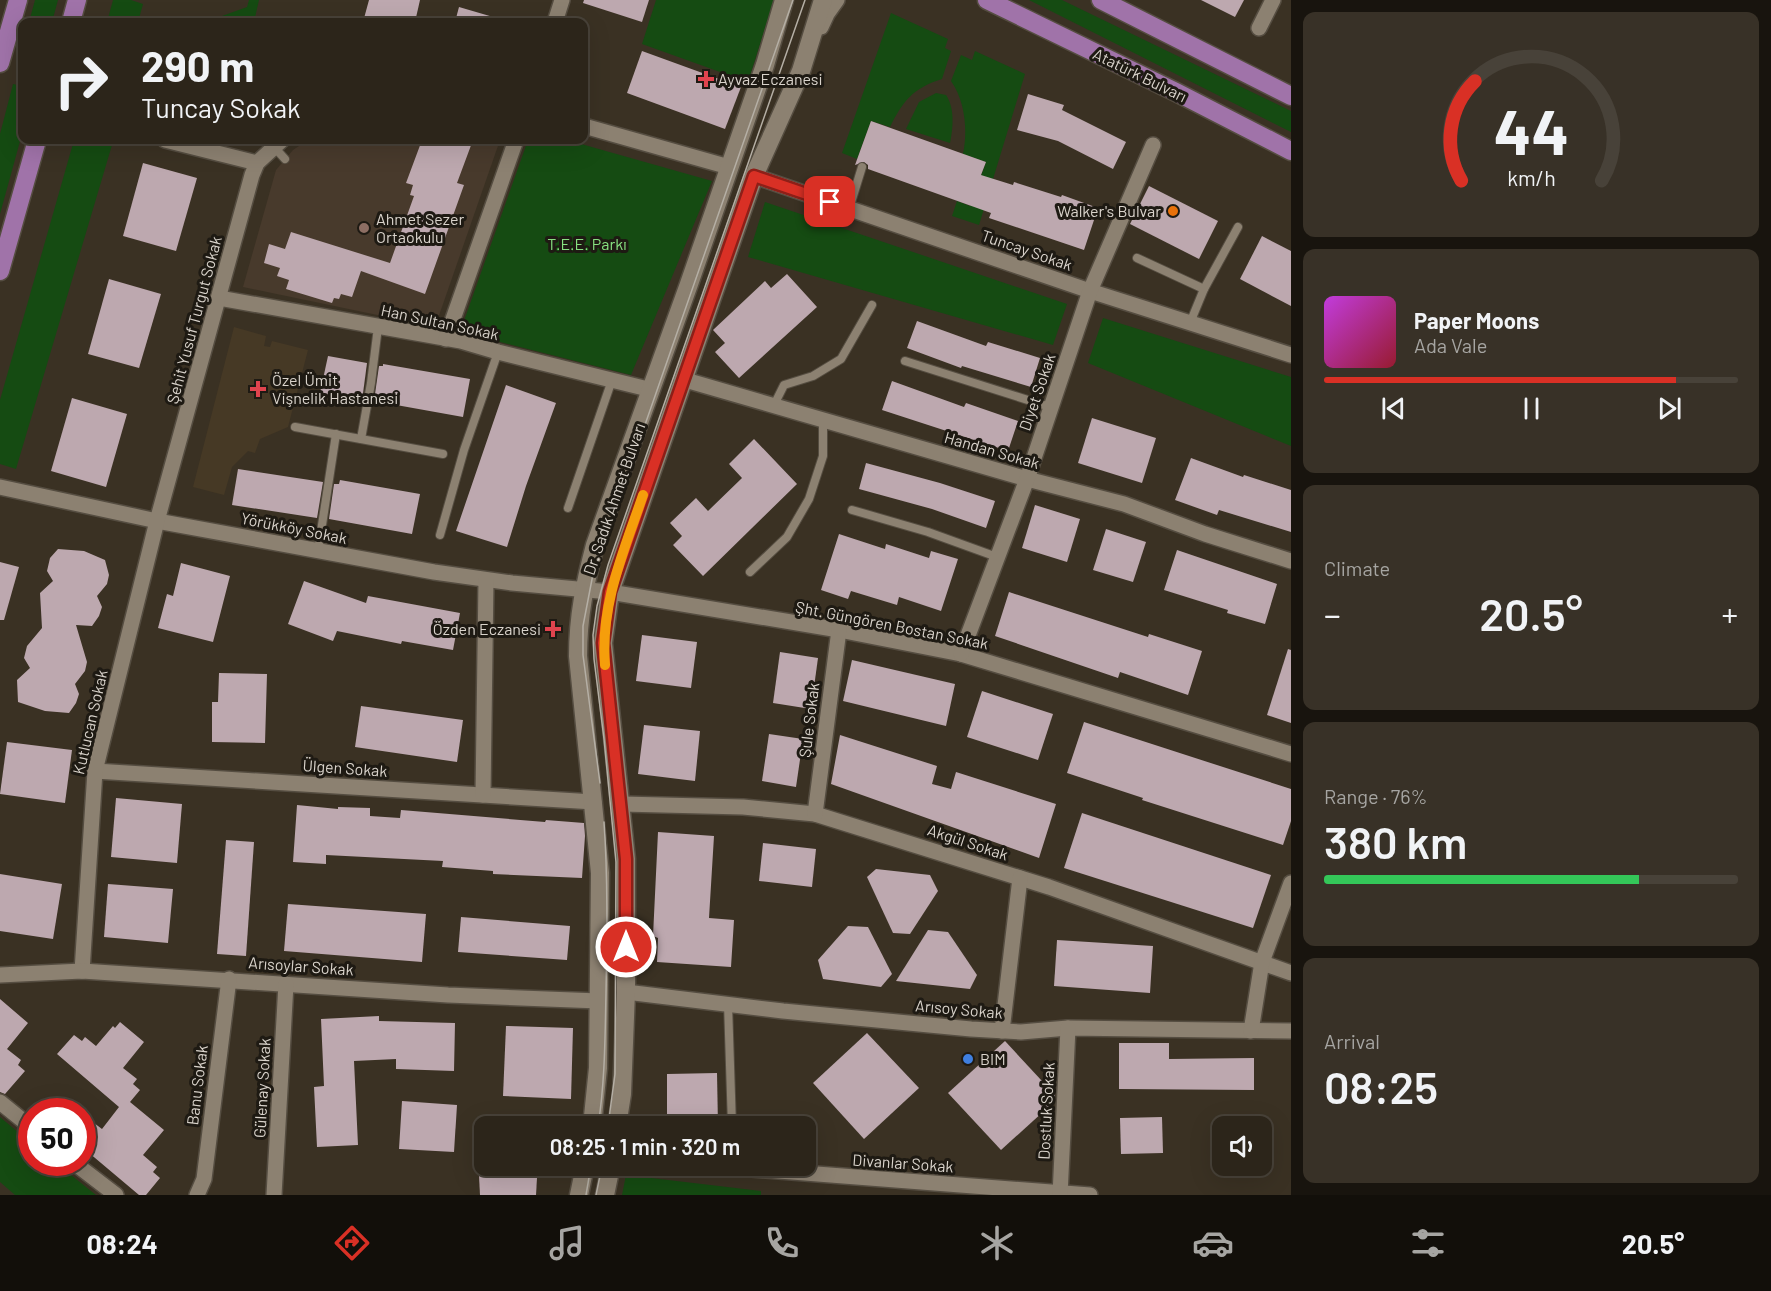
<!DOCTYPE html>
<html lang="en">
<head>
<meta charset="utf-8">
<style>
	:root { --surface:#2c251a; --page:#383127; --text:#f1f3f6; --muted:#a6a5a2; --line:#484239; --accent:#d93025 }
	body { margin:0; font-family:Barlow,sans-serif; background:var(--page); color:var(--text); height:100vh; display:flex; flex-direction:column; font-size:22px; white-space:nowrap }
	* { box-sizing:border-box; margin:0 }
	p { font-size:20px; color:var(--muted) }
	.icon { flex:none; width:33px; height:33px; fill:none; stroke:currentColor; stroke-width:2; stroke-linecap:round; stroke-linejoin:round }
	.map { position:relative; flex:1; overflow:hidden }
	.sheet { display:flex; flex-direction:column; gap:12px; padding:12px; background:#18140e; width:480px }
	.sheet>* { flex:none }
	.banner { position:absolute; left:18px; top:18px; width:570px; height:126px; border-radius:12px; box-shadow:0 6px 24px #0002,0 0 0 2px var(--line); background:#2c251a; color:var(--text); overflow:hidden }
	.fabs { position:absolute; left:1212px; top:1116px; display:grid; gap:12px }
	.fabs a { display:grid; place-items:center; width:60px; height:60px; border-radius:12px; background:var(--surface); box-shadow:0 6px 24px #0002,0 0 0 2px var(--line); font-size:30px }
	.speed { position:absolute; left:18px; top:1098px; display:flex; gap:12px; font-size:30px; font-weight:700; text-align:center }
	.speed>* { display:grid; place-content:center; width:78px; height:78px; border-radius:50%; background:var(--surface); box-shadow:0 6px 24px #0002,0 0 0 2px var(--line); line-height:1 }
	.speed .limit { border:9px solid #d22; background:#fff; color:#111 }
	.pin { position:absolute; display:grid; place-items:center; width:51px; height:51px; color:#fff; margin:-26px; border-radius:12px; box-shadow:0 3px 9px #0006 }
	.me { position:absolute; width:66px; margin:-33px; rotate:0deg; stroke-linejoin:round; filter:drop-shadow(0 0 4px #0008) }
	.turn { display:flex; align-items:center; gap:21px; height:126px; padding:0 24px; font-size:27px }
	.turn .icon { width:78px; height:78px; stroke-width:2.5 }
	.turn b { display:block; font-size:42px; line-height:51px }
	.big { font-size:45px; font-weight:600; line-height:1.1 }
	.sheet .widget { flex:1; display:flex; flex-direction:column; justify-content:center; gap:9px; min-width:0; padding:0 21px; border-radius:12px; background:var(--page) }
	.sheet .dial { align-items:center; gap:0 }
	.dial svg { height:156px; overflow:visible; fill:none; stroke:var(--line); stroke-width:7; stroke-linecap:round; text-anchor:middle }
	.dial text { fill:var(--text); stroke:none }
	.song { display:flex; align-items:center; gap:18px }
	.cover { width:72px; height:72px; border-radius:9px; background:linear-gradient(135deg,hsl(290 70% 55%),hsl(350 70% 35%)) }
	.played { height:6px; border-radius:3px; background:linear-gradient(90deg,var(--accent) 85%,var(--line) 85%) }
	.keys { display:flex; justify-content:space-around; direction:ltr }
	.heat { display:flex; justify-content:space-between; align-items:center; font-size:33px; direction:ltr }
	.charge { height:9px; border-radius:4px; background:linear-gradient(90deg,#34c759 76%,var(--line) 0) }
	.trip { position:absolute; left:474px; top:1116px; width:342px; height:60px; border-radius:12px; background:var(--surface); box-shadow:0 6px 24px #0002,0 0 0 2px var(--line); font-weight:600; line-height:60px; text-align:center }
	.menu { display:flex; height:96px; justify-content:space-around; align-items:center; background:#120f0a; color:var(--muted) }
	.menu .icon { width:42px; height:42px }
	.menu .on { color:var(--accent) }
	.menu b { font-size:27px; color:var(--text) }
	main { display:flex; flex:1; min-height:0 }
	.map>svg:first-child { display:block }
	.built { fill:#463925 }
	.education { fill:#483a2c }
	.green { fill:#154b12 }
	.building { fill:#bda8af }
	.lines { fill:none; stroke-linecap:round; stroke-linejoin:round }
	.service-casing { stroke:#554d41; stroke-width:10 }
	.minor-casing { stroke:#554d41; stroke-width:18 }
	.secondary-casing { stroke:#554d41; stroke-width:21 }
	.primary-casing { stroke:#554d41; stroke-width:21 }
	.service { stroke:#8c8171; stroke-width:8 }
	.minor { stroke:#8c8171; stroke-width:15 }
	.secondary { stroke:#8c8171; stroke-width:18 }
	.primary { stroke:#a073a9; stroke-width:18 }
	.tram { stroke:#b5afa5; stroke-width:1.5 }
	.route-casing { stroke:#8d1f18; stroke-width:15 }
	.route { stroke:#d93025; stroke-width:10 }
	.slow { stroke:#f59e0b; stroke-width:10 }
	.health-dot { fill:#e0444e; stroke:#1e1a13; stroke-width:2 }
	.food-dot { fill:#e8710a; stroke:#1e1a13; stroke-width:2 }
	.education-dot { fill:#8d6e63; stroke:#1e1a13; stroke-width:2 }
	.shop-dot { fill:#3f7fe0; stroke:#1e1a13; stroke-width:2 }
	.labels { text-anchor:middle; stroke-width:6; stroke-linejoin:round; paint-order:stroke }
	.street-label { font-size:16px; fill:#d9d3cb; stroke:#1e1a13 }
	.poi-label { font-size:16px; fill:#d9d3cb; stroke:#1e1a13; text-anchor:start }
	.park-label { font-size:16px; fill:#87e180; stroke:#1e1a13 }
</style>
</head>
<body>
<main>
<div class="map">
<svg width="1291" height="1195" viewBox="0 0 1291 1195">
	<rect width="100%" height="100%" fill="#3a3123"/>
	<polygon class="built" points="234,327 266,336 264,346 270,347 272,341 308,350 288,427 260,439 255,453 248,451 232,467 224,495 193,487"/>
	<polygon class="education" points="308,140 500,140 435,327 243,287 276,170 293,150"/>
	<g class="green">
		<polygon points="35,0 58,0 52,22 29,22"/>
		<polygon points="113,0 131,0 143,4 138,22 107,22"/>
		<polygon points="249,0 259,0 254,22 220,22 222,16 247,7"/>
		<polygon points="656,0 774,0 748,82 642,44"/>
		<polygon points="1029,0 1062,0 1291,111 1291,132"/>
		<path d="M891 13 948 39 945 48 951 51 942 79C913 88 903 101 890 127L871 121 857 159 842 153Z"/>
		<path d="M975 51 1025 74 979 225 952 216 957 201 970 206 986 162 963 154C968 130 965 101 951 81L961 55 972 60Z"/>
		<polygon points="13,84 22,86 22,134 0,214 0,134"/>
		<path d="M936 93 946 95C955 108 953 128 950 143L906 129 919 102Z"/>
		<polygon points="74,140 88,140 112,145 16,469 0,464 0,400"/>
		<polygon points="528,140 567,140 712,181 631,375 460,332"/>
		<polygon points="765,202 1067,304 1053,345 748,257"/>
		<polygon points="1103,318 1291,377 1291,446 1088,363"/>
		<polygon points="0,1117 31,1143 32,1162 56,1163 96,1195 15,1195 0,1182"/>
		<polygon points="626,1175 761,1191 761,1195 622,1195"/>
	</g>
	<g class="building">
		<polygon points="369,0 420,0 415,22 363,22"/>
		<polygon points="584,0 649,0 642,22 583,3"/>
		<polygon points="1201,0 1244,0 1235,17"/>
		<polygon points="459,7 500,19 499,22 455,22"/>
		<polygon points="642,51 741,87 725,129 627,93"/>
		<polygon points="1028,94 1064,105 1062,110 1126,142 1113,169 1058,141 1017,130"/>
		<polygon points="871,121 986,162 981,175 1013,185 1014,182 1061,197 1062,195 1098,208 1084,250 989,218 991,213 868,169 868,165 864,162 855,165"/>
		<polygon points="422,140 473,140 457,183 464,185 425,294 361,271 352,297 341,294 339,299 334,298 332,303 286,289 289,280 277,276 280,268 264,263 269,244 285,249 291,232 390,263 414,196 410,195 413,185 406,183"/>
		<polygon points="143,163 197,178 176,251 123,236"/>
		<polygon points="1149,186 1218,221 1199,259 1130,224"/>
		<polygon points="1262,236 1291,251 1291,306 1240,279"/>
		<polygon points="787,274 817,307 739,378 715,352 725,343 713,330 765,281 771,288"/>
		<polygon points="109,279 161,294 139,368 88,354"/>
		<polygon points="917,321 986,346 988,342 1040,358 1031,387 962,366 961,368 907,348"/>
		<polygon points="328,356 367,363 362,401 320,393"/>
		<polygon points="383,364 470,379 463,417 374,401 379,366 383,366"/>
		<polygon points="892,381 964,407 966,403 1018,421 1008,451 882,410"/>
		<polygon points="506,385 556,403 526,486 507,547 456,531"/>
		<polygon points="72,398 127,414 106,487 51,471"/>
		<polygon points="1092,418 1156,438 1142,483 1078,463"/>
		<polygon points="754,439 797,484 703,576 673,545 682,536 670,523 696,498 708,511 742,478 729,464"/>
		<polygon points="1191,458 1243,477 1244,475 1291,490 1291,532 1219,510 1217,515 1175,500"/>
		<polygon points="866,463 940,483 995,501 986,528 932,509 859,489"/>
		<polygon points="238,469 323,482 317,518 232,505"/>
		<polygon points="340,480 420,494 412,534 329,519 334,484 339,484"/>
		<polygon points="1035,505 1080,519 1067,562 1022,548"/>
		<polygon points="1106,529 1146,542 1133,582 1093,570"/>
		<polygon points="839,534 885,549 886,544 929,558 931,551 958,559 941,611 899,597 897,605 851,591 848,599 821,590"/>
		<polygon points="58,549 84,551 105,560 109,575 107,584 97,596 102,607 99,616 92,626 76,625 87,662 85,671 75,684 79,694 76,703 69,713 45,711 18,702 17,680 30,668 24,658 27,646 42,628 40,593 53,581 47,571 50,558"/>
		<polygon points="1177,550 1277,584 1265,624 1227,613 1228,610 1164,590"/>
		<polygon points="0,562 19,567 4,620 0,620"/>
		<polygon points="181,563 230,576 213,642 158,628 167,594 173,596"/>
		<polygon points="304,581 366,603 368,596 460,613 453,650 402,641 401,644 337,631 333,641 288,624"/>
		<polygon points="1009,592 1148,637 1149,634 1202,651 1188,695 1120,672 1118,678 995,636"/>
		<polygon points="642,635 697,642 691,688 636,681"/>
		<polygon points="1288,649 1291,650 1291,723 1267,715"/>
		<polygon points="780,652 818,658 811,709 773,703"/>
		<polygon points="852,660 955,684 946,726 843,701"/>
		<polygon points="219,673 267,674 265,743 212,742 212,702 218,702"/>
		<polygon points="982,691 1053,714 1038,760 967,737"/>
		<polygon points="361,706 463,720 457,762 355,747"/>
		<polygon points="1084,722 1291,789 1291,821 1283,845 1142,800 1143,798 1067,773"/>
		<polygon points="644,725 700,731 695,781 638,774"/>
		<polygon points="769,734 803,739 796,787 762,781"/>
		<polygon points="840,735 937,766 932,784 951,789 956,772 1056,804 1039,858 831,784"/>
		<polygon points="7,742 72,750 65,803 0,794"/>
		<polygon points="116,798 182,804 177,863 111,857"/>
		<polygon points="297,805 338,809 338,807 370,808 370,816 400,818 401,810 545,822 546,820 584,823 585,836 582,878 493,874 493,871 442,867 443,861 326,855 326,864 293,862"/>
		<polygon points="1082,813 1271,875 1253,928 1064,868"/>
		<polygon points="658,832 714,836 709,918 734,920 731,967 657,962 658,938 653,936"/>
		<polygon points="226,840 254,842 246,956 217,954"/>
		<polygon points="763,843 816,849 812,887 759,881"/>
		<polygon points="876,869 930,875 938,891 910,934 893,933 867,877"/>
		<polygon points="0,874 62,884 53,939 0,931"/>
		<polygon points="108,884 173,889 168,943 104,937"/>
		<polygon points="288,904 426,914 422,962 284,951"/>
		<polygon points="461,917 570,926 567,960 458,952"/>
		<polygon points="848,926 868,927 892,974 881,987 823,979 818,960"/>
		<polygon points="928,930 948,932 977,975 970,989 896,981"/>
		<polygon points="1057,940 1153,946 1150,993 1054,986"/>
		<polygon points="0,999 28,1023 7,1049 21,1060 18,1065 25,1071 5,1094 0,1092"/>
		<polygon points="379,1016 379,1021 455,1023 454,1071 396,1069 396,1059 354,1061 358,1145 317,1147 314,1087 324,1086 321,1019"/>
		<polygon points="120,1022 144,1042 123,1068 137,1079 133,1084 140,1090 130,1102 164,1130 143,1155 157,1167 153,1172 160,1178 146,1195 139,1195 82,1147 82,1136 94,1123 102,1129 119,1107 57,1054 74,1035 82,1041 85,1037 96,1046 113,1026 115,1028"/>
		<polygon points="506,1026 573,1028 571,1099 503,1096"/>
		<polygon points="867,1033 919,1088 864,1139 813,1083"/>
		<polygon points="1005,1041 1055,1095 1055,1101 1001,1150 948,1093"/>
		<polygon points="1119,1043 1169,1043 1169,1059 1254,1058 1254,1090 1119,1089"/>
		<polygon points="717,1073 718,1126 667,1126 667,1074"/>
		<polygon points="402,1101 457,1105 454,1152 399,1149"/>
		<polygon points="1162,1117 1163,1153 1121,1154 1120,1118"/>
		<polygon points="479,1176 537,1178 536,1195 480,1195"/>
	</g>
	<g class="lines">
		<defs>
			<g id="service">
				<polyline points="274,147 285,159"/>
				<polyline points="849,209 862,167"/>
				<polyline points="1137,258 1204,289"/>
				<polyline points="1190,323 1204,289 1238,227"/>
				<polyline points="905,361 1050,407"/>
				<polyline points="774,405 784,385 813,376 841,359 872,305"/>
				<polyline points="295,427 443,454"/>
				<polyline points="361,439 371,383 378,327"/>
				<polyline points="568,508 612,380"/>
				<polyline points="852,510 928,532 997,557"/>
				<polyline points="440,535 464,450 498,352"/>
				<polyline points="318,551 336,434"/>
				<polyline points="750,572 787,537 809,499 823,456 823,419"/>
				<polyline points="728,1004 732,1126"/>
			</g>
			<g id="minor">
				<polyline points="555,22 562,0"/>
				<polyline points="821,27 827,14 837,0"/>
				<polyline points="1259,28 1273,0"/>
				<polyline points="584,126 729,167"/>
				<polyline points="165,140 257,163"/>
				<polyline points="754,176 1090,291 1291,355"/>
				<polyline points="219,298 461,341 498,352 652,390"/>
				<polyline points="446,339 516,140"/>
				<polyline points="682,379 1027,479 1124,504 1205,534 1291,561"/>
				<polyline points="0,487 157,521 434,572 512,583 610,592 839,630 961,654 1291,754"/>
				<polyline points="961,654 1027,479 1090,291 1153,145"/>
				<polyline points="95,771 594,802"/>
				<polyline points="483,795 486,580"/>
				<polyline points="622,804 743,807 815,814 1049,887 1291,973"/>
				<polyline points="815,814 839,630"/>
				<polyline points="82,971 95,771 157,521 252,175 257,163 282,140"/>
				<polyline points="0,975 82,971 448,995 599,1001"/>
				<polyline points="626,992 783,1011 971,1029 1021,1032 1068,1028 1291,1031"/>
				<polyline points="1002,1031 1020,878"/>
				<polyline points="1251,1031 1262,962 1291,883"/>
				<polyline points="0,1102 32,1128"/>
				<polyline points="73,1162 116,1195"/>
				<polyline points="713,1166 1090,1195"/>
				<polyline points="197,1195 204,1179 229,979"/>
				<polyline points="274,1195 286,984"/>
				<polyline points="1060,1195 1068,1028"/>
			</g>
			<g id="secondary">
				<path d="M592 1126 598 1068 600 873 578 656C578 616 585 583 595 545L689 284 765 65 784 0"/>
				<polyline points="617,1126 622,1094 626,992 626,859 603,643 610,592 754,176 801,71 823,0"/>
				<polyline points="579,1195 585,1166"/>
				<polyline points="605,1195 611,1166"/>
			</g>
			<g id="primary">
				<polyline points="987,0 1176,92 1291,151"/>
				<polyline points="1101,0 1291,96"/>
				<polyline points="71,22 77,0"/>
				<polyline points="0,63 18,0"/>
				<polyline points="0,271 37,140"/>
			</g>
		</defs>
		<use href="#service" class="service-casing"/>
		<use href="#minor" class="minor-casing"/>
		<use href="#secondary" class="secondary-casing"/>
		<use href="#primary" class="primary-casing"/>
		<use href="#service" class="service"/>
		<use href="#minor" class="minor"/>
		<use href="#secondary" class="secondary"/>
		<use href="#primary" class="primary"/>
		<g class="tram">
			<polyline points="600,783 583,655 583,626 593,574 793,0"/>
			<path d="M598 1126C605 1083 605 1037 606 993 607 936 608 879 604 822"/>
			<polyline points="608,1126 615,1074 616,862 604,739 594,659 593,635 597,606 608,565 805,0"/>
			<polyline points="586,1195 591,1166"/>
			<polyline points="596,1195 602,1166"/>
		</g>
	</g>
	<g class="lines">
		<defs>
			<polyline id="route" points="626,947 626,859 603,643 610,592 754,176 830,202"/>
		</defs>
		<use href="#route" class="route-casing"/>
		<use href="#route" class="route"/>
		<path class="slow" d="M605 665C600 604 624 551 643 495"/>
	</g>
	<g class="health-dot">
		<path d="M703 70h6v6h6v6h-6v6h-6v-6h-6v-6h6z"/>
		<path d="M255 380h6v6h6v6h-6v6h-6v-6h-6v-6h6z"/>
		<path d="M550 620h6v6h6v6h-6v6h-6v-6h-6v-6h6z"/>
	</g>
	<circle class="food-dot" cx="1173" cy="211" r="6"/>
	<circle class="education-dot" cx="364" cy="228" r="6"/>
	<circle class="shop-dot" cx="968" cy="1059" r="6"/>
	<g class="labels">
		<g class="street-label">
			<text transform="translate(1140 75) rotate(26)" y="6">Atatürk Bulvarı</text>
			<text transform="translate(1027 250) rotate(19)" y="6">Tuncay Sokak</text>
			<text transform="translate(194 320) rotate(-75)" y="6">Şehit Yusuf Turgut Sokak</text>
			<text transform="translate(440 322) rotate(12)" y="6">Han Sultan Sokak</text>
			<text transform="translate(1037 392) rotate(-71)" y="6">Diyet Sokak</text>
			<text transform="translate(992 450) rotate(16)" y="6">Handan Sokak</text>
			<text transform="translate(614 499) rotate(-71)" y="6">Dr. Sadık Ahmet Bulvarı</text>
			<text transform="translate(294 528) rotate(11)" y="6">Yörükköy Sokak</text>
			<text transform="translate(892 625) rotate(11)" y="6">Şht. Güngören Bostan Sokak</text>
			<text transform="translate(809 720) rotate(-83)" y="6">Şule Sokak</text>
			<text transform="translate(90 722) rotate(-77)" y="6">Kutlucan Sokak</text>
			<text transform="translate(345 768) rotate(4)" y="6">Ülgen Sokak</text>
			<text transform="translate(968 842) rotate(18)" y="6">Akgül Sokak</text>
			<text transform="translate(301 966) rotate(4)" y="6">Arısoylar Sokak</text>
			<text transform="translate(959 1009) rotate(5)" y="6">Arısoy Sokak</text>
			<text transform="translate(197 1085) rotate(-83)" y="6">Banu Sokak</text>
			<text transform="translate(262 1088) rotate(-87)" y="6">Gülenay Sokak</text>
			<text transform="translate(1046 1111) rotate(-87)" y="6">Dostluk Sokak</text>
			<text transform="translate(903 1163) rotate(4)" y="6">Divanlar Sokak</text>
		</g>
		<g class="poi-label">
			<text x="718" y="85">Ayvaz Eczanesi</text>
			<text x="1161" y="217" text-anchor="end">Walker's Bulvar</text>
			<text x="376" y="225">Ahmet Sezer<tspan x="376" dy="18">Ortaokulu</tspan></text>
			<text x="272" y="386">Özel Ümit<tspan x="272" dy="18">Vişnelik Hastanesi</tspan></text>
			<text x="541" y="635" text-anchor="end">Özden Eczanesi</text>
			<text x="980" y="1065">BIM</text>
		</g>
		<g class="park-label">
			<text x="587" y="250">T.E.E. Parkı</text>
		</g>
	</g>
</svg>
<div class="fabs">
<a><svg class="icon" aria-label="sound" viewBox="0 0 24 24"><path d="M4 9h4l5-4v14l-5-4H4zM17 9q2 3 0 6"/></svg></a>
</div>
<div class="speed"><div class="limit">50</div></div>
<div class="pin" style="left:830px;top:202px;background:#d93025"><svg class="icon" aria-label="arrive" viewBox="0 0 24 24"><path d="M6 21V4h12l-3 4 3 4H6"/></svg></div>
<svg class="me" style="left:626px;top:947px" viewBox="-20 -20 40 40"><circle r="17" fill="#d93025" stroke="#fff" stroke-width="3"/><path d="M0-11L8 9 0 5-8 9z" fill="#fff"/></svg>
<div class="trip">08:25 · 1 min · 320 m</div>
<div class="banner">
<div class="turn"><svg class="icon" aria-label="right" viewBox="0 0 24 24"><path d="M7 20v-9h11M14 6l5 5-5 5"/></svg><div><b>290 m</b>Tuncay Sokak</div></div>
</div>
</div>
<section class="sheet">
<div class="widget dial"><svg viewBox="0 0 100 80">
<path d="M14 69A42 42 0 1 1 86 69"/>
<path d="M14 69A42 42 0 0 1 21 18" stroke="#d93025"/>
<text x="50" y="56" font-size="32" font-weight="700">44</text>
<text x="50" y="72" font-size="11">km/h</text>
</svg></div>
<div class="widget">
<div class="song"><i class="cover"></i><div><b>Paper Moons</b><p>Ada Vale</p></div></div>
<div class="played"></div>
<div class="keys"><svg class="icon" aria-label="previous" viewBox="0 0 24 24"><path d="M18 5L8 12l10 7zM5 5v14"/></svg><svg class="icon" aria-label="pause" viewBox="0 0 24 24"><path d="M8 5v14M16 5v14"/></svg><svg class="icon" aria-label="next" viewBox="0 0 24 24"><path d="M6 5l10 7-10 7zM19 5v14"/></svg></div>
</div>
<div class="widget"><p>Climate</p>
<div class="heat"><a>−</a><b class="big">20.5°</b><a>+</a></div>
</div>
<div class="widget"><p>Range · 76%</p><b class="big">380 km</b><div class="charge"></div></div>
<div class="widget"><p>Arrival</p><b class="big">08:25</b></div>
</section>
</main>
<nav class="menu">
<b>08:24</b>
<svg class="icon on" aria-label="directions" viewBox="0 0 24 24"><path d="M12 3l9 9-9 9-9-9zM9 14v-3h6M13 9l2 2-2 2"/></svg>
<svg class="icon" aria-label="music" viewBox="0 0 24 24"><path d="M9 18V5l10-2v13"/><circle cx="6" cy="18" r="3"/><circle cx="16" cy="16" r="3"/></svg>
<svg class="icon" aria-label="phone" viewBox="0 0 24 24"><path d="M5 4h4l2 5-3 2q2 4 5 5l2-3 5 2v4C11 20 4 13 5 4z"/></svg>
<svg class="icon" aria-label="climate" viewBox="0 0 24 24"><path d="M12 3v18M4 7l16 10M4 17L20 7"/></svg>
<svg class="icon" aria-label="car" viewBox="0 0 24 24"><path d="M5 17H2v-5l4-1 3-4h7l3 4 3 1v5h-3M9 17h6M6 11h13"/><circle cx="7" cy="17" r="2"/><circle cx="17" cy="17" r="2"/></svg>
<svg class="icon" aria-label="filters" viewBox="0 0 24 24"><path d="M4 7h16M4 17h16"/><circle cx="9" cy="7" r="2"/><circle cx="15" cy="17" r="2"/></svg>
<b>20.5°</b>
</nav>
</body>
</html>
